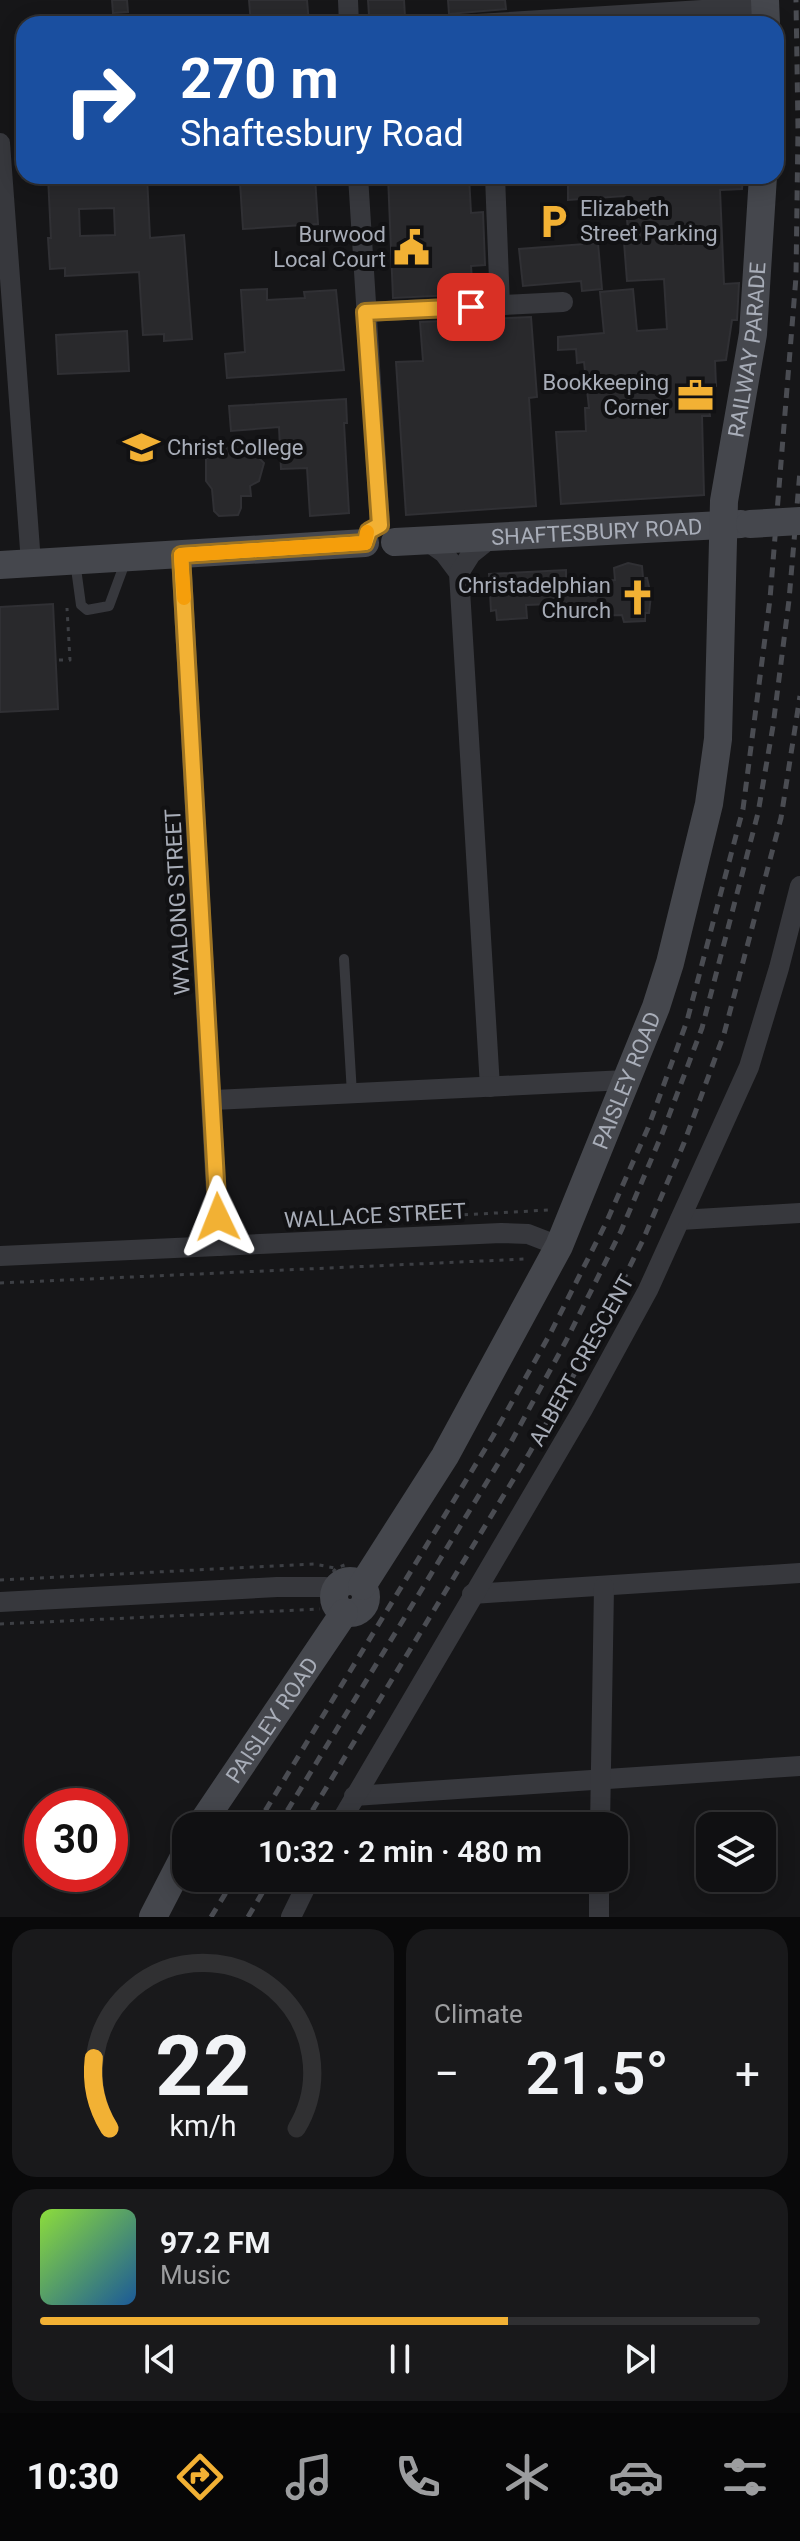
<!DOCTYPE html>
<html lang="en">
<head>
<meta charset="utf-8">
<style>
	:root { --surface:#101012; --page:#19191b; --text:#f1f3f6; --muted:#9c9d9f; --line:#303032; --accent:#f2b134 }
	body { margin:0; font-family:Roboto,sans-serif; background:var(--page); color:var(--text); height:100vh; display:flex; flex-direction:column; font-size:30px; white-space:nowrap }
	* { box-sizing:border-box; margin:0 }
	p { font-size:26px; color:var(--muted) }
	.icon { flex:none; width:44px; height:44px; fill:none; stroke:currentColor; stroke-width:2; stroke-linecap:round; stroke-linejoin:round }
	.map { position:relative; height:1917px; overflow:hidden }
	.drawer { display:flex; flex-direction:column; gap:12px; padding:12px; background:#09090a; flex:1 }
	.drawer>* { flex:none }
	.top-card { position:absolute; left:16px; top:16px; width:768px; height:168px; border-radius:24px; box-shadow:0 4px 20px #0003,0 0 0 2px var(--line); background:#1a4fa0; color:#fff; overflow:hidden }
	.tools { position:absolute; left:696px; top:1812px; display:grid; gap:16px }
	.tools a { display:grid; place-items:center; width:80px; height:80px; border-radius:16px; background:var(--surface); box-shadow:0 4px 20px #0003,0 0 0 2px var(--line); font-size:40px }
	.speed { position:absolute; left:24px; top:1788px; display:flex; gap:16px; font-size:40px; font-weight:700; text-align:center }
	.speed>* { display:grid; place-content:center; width:104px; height:104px; border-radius:50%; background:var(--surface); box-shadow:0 4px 20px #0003,0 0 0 2px var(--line); line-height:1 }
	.speed .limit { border:12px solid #d22; background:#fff; color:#111 }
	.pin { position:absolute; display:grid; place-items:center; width:68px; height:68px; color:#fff; margin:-34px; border-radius:16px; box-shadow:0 4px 12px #0006 }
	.me { position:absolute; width:88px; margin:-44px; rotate:358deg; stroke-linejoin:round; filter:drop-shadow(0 0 6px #0008) }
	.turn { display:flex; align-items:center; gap:28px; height:168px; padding:0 32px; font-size:36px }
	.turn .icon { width:104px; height:104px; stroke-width:2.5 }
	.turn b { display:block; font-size:56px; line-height:68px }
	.big { font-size:60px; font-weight:600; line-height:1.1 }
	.drawer .card { flex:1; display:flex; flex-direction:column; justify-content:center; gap:12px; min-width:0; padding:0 28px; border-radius:24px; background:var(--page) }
	.drawer .dial { align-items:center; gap:0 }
	.dial svg { height:208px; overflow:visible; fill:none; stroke:var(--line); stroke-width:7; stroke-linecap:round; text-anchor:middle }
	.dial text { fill:var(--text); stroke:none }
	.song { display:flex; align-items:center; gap:24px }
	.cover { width:96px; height:96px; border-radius:12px; background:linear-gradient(135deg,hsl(90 70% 55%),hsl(210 70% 35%)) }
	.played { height:8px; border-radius:4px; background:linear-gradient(90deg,var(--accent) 65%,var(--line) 65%) }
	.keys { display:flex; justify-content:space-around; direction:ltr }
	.heat { display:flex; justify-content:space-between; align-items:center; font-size:44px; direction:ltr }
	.drawer .tiles { flex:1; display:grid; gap:12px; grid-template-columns:1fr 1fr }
	.card:last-child { grid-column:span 2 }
	.trip { position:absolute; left:172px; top:1812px; width:456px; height:80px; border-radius:24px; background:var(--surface); box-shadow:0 4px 20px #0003,0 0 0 2px var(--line); font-weight:600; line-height:80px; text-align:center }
	.tab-bar { display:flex; height:128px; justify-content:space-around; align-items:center; background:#060607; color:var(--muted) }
	.tab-bar .icon { width:56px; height:56px }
	.tab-bar .selected { color:var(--accent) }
	.tab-bar b { font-size:36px; color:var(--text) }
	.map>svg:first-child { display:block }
	.building { fill:#29292c; stroke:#303034; stroke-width:2; fill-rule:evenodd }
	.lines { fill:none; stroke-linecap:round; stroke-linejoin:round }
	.path { stroke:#3d3f44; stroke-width:3; stroke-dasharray:4 6; stroke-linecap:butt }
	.lane { stroke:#37383d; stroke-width:10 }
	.street { stroke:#37383d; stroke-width:20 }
	.secondary { stroke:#45474d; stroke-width:28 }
	.rail { stroke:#4a4c52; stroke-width:5; stroke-dasharray:10 8; stroke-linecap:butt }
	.secondary-bridge { stroke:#45474d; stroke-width:28 }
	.route-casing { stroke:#9d7322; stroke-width:20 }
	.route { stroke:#f2b134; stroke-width:14 }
	.slow { stroke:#f59e0b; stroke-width:14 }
	.labels { text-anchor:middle; stroke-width:8; stroke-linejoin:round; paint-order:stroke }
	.poi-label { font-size:22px; fill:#a8adb8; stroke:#111113; text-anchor:end }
	.street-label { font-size:22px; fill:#a8adb8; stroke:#111113 }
</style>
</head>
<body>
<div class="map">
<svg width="800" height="1917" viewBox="0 0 800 1917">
	<rect width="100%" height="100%" fill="#161618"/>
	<g class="building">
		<polygon points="112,0 127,0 128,12 113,13"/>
		<polygon points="249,0 307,0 309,24 251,24"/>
		<polygon points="368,0 404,0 405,17 374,20 369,15"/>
		<polygon points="448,0 505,0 506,9 449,14"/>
		<path d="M48 176H147L150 238 184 235 192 339 164 341V334L143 335 139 272 65 276V268L50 269 48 238H51ZM114 208 115 235 80 236 79 209Z"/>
		<polygon points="388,176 469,176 471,213 483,212 485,265 471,266 473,294 393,298"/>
		<polygon points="568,176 743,176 742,189 720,190 724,284 739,283 737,320 732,320 726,360 715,361 716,386 711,387 711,401 708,402 710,416 702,416 704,495 561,504 556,432 586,431 585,408 589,408 584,362 577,363 576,349 558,350 558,337 604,333 600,292 633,289 637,331 667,329 664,279 627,281 624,242 629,242 625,196 568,200"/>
		<polygon points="315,177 318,224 243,229 240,182"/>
		<polygon points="598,243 602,289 582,291 581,281 523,286 519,249"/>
		<polygon points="267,289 267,300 305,298 304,292 336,290 344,370 227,378 225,354 245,352 241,290"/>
		<polygon points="531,317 537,397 529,398 536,506 406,515 396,362 423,361 420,322"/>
		<polygon points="127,331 129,371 58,374 56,335"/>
		<polygon points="346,399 347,423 344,423 349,513 310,516 307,468 281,469 279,427 231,431 229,406"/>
		<polygon points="236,447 252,451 264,463 259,481 250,486 251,496 241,496 241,508 238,515 219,516 214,511 212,489 206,481 206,459 217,448"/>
		<polygon points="628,563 642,566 643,578 647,578 651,595 649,613 645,613 645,621 624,622 622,615 580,616 577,603 526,605 527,618 497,620 496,610 491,611 489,574 566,570 566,583 615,580 614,568"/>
		<polygon points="53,604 58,709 0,712 0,607"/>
	</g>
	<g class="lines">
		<g class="path">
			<polyline points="59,660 70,660 67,608"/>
			<polyline points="444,1216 548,1210"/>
			<polyline points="0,1283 526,1259"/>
			<polyline points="333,1572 336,1568 350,1563"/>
			<polyline points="0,1580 314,1564 335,1568"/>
			<polyline points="0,1624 320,1609"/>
		</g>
		<g class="lane">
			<polyline points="75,561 81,605 87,610 109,606 126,560"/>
			<polyline points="344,959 352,1094"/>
		</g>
		<g class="street">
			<polyline points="348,0 349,24"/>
			<polyline points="477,24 766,6"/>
			<polyline points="0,143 31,563"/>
			<polyline points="358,176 380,525"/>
			<polyline points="495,176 500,306"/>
			<polyline points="365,312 563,302"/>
			<polyline points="427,541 444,553 459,573 490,1087"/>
			<polyline points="181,555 219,1246"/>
			<polyline points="459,573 471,554 492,537"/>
			<polyline points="213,1100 626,1080"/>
			<polyline points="680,1220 800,1213"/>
			<polyline points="0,1256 501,1233 528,1234 559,1246"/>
			<polyline points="472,1594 800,1573"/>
			<polyline points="0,1602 277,1587 325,1587 336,1590"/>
			<polyline points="354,1796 800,1766"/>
			<polyline points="338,1826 583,1409 648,1290 749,1067 779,968 800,886"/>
			<polyline points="600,1826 604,1587"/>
			<polyline points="291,1917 310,1878"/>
			<polyline points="599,1917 599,1878"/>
		</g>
		<g class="secondary">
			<polyline points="765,0 766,24"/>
			<path id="s1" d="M395 542 741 524"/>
			<polyline points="0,565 365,543"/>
			<circle cx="350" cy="1597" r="16"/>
			<path id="s2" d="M362 1586 445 1456 559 1246 656 1007 670 963 709 804 718 739 724 501 753 334 763 176"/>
			<path id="s3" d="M200 1826 344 1613"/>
			<polyline points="153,1917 186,1853"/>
		</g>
		<g class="rail">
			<polyline points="256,1826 493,1436 550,1334 606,1223 648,1128 687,1021 743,809 770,599 796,277 798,129 796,0"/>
			<polyline points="278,1826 510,1444 566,1341 621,1231 662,1134 702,1028 758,813 773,726 789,600 800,471"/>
			<polyline points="303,1826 530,1452 588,1350 643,1240 684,1143 724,1034 781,818 800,696"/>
			<polyline points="211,1917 235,1878"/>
			<polyline points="248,1917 271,1878"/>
		</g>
		<polyline class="secondary-bridge" points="750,524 800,521"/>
	</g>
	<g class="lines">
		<defs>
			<polyline id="route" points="218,1217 181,555 365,543 369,531 380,525 365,312 471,307"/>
		</defs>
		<use href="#route" class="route-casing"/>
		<use href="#route" class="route"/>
		<polyline class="slow" points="184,598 181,555 365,543 367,532"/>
	</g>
	<defs>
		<symbol id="parking-bare" viewBox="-9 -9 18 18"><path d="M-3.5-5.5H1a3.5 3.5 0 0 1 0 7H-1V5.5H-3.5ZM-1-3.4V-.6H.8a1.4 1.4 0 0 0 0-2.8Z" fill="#f2b134" stroke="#111113" stroke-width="2.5" paint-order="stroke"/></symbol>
		<symbol id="civic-bare" viewBox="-9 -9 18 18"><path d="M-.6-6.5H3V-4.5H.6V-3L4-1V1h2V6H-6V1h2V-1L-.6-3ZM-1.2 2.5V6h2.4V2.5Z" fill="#f2b134" stroke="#111113" stroke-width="2.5" paint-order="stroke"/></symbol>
		<symbol id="office-bare" viewBox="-9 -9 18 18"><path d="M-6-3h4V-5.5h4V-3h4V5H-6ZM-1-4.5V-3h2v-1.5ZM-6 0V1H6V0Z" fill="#f2b134" stroke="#111113" stroke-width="2.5" paint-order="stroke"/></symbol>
		<symbol id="university-bare" viewBox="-9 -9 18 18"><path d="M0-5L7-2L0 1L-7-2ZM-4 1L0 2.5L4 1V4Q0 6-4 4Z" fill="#f2b134" stroke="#111113" stroke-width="2.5" paint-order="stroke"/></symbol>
		<symbol id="church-bare" viewBox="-9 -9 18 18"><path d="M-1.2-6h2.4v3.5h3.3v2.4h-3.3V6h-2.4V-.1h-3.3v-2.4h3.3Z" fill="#f2b134" stroke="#111113" stroke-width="2.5" paint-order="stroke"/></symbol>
	</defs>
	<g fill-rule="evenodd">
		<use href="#parking-bare" x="528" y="196" width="51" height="51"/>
		<use href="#civic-bare" x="386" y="222" width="51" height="51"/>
		<use href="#office-bare" x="670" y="370" width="51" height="51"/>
		<use href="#university-bare" x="116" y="422" width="51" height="51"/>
		<use href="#church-bare" x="612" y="572" width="51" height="51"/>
	</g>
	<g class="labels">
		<g class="poi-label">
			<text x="580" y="216" text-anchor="start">Elizabeth<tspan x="580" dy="25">Street Parking</tspan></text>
			<text x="386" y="242">Burwood<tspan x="386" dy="25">Local Court</tspan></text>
			<text x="669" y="390">Bookkeeping<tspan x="669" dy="25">Corner</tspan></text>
			<text x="167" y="455" text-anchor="start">Christ College</text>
			<text x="611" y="593">Christadelphian<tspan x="611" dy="25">Church</tspan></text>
		</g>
		<g class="street-label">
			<text dy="8" stroke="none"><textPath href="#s2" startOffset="1318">RAILWAY PARADE</textPath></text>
			<text dy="8" stroke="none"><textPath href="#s1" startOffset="202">SHAFTESBURY ROAD</textPath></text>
			<text transform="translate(177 902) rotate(-93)" y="8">WYALONG STREET</text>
			<text dy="8" stroke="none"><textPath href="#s2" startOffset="572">PAISLEY ROAD</textPath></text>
			<text transform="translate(375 1215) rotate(-3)" y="8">WALLACE STREET</text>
			<text transform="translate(581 1360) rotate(-61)" y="8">ALBERT CRESCENT</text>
			<text dy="8" stroke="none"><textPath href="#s3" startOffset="128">PAISLEY ROAD</textPath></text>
		</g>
	</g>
</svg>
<div class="tools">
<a><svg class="icon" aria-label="layers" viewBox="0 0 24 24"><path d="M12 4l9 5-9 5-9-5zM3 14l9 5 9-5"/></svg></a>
</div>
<div class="speed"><div class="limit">30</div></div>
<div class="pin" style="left:471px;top:307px;background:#d93025"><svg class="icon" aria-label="arrive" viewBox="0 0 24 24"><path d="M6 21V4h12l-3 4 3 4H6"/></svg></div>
<svg class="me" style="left:218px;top:1217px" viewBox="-20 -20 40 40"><path d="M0-17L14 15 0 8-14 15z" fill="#f2b134" stroke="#fff" stroke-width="4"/></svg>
<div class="trip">10:32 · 2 min · 480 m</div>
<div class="top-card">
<div class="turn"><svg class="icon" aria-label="right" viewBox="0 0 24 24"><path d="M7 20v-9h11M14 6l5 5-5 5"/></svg><div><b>270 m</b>Shaftesbury Road</div></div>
</div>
</div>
<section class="drawer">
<div class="tiles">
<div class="card dial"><svg viewBox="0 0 100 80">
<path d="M14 69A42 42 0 1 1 86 69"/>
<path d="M14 69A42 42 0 0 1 8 42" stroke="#f2b134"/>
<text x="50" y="56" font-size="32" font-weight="700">22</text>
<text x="50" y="72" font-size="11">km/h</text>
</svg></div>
<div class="card"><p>Climate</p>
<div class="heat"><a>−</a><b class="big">21.5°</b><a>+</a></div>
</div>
<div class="card">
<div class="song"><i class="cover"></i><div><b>97.2 FM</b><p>Music</p></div></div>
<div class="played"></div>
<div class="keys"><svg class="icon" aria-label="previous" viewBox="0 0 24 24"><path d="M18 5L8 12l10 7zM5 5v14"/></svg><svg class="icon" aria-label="pause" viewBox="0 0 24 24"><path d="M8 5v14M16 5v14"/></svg><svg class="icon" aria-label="next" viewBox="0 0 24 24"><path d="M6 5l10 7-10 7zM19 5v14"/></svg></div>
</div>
</div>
</section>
<nav class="tab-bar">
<b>10:30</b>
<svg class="icon selected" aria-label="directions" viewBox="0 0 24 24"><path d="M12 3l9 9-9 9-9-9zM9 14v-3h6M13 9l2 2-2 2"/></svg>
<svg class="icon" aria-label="music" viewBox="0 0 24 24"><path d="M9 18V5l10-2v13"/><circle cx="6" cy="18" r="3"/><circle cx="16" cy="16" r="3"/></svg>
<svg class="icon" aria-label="phone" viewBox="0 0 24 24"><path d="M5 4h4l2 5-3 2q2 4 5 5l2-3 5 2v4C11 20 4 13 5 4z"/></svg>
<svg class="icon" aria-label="climate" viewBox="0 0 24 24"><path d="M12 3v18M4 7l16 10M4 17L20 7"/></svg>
<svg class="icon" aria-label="car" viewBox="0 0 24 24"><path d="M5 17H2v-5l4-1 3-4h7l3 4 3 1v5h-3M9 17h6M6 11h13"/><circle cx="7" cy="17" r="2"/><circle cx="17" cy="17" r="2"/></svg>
<svg class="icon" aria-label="filters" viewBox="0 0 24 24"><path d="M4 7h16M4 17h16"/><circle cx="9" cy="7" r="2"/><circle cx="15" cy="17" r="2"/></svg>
</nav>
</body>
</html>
